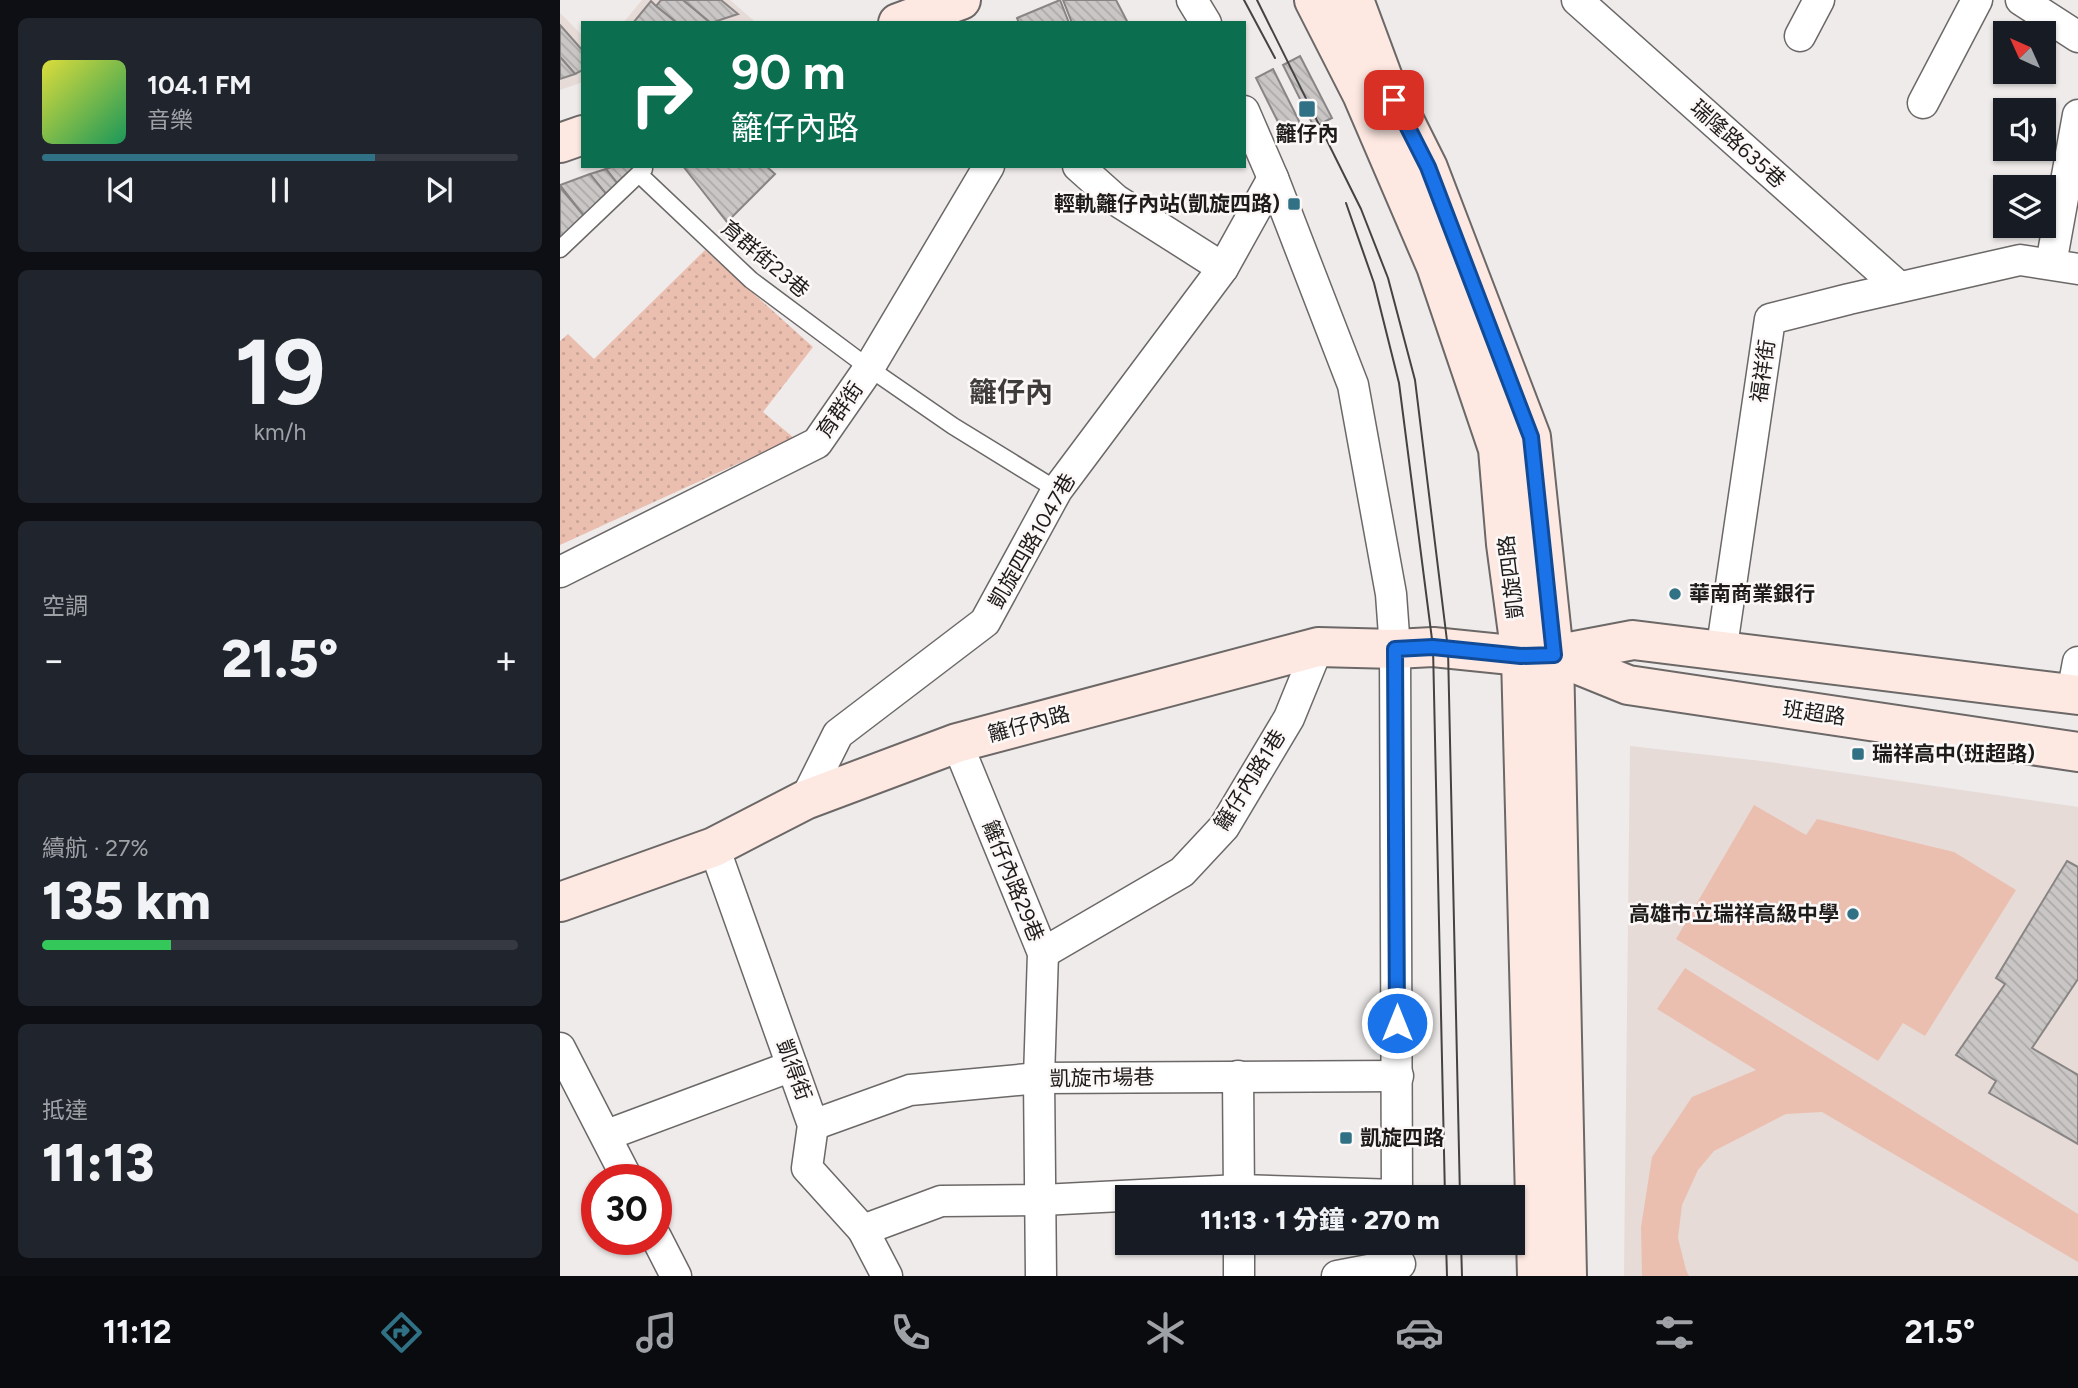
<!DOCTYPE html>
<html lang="zh-TW">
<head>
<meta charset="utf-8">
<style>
	:root { --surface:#171b24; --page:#20242c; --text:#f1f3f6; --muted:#9ea1a6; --line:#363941; --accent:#307185 }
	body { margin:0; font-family:Figtree,"Noto Sans TC",sans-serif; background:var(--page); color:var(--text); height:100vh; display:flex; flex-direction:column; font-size:26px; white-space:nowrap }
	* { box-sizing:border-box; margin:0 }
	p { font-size:23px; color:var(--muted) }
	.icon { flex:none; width:38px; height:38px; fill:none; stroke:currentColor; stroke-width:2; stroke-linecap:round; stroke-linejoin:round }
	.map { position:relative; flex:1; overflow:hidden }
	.side { display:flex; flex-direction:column; gap:18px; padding:18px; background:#0d0f14; width:560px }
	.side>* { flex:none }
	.top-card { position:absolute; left:21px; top:21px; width:665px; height:147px; border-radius:0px; box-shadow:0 2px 5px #0004; background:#0b6e4f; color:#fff; overflow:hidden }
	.needle { width:46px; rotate:315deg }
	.controls { position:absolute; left:1433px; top:21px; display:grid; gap:14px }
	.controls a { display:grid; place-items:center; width:63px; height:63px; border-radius:0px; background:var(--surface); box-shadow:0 2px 5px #0004; font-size:35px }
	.speed { position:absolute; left:21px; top:1164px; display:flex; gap:14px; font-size:35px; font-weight:700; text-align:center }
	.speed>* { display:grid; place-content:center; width:91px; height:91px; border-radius:50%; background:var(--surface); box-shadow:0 2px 5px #0004; line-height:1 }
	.speed .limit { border:10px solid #d22; background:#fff; color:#111 }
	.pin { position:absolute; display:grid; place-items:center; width:60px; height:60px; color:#fff; margin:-30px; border-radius:14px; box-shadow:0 4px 10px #0006 }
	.me { position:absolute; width:77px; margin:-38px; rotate:0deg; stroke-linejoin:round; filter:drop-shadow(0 0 5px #0008) }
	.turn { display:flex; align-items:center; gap:24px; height:147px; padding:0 35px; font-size:32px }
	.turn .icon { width:91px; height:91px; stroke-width:2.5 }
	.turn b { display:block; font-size:49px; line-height:60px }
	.big { font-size:52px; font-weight:800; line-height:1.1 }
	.side .card { flex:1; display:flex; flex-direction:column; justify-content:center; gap:10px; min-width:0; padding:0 24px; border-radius:10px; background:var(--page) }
	.side .dial { align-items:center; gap:0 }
	.dial b { font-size:91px; line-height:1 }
	.song { display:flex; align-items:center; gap:21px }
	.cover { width:84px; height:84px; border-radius:10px; background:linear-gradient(135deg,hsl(60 70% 55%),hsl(150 70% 35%)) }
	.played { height:7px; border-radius:4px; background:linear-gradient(90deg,var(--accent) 70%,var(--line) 70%) }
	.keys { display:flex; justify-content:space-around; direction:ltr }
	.heat { display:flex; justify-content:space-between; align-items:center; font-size:38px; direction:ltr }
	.charge { height:10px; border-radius:5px; background:linear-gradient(90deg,#34c759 27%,var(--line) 0) }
	.trip { position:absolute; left:555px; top:1185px; width:410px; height:70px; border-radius:0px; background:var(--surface); box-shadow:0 2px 5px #0004; font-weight:800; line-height:70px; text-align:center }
	.tabs { display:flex; height:112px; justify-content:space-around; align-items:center; background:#090b0e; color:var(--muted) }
	.tabs .icon { width:49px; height:49px }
	.tabs .active { color:var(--accent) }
	.tabs b { font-size:32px; color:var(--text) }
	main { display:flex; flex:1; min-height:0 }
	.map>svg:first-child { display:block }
	.built { fill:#e6dbd7 }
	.grass { fill:url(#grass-dots) }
	.pitch { fill:#ebbfb0 }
	.building { fill:url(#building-back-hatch); stroke:#888584; stroke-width:2 }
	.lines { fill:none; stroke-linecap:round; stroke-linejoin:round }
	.lane-casing { stroke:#6b6867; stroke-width:19 }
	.street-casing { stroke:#6b6867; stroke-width:33 }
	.secondary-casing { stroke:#6b6867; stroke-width:42 }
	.lane { stroke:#fff; stroke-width:16 }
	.street { stroke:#fff; stroke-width:30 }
	.secondary { stroke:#fee9e2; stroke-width:38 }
	.tram { stroke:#444342; stroke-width:2 }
	.route-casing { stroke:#114b97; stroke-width:18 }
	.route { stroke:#1a73e8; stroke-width:12 }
	.poi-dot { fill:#307185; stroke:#fcf8f7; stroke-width:2.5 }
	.labels { text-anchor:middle; stroke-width:5; stroke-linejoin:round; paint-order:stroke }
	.poi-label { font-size:21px; font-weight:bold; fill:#1d1c1b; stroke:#fcf8f7; text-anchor:start }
	.street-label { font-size:21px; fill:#1d1c1b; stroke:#fcf8f7 }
	.district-label { font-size:28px; font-weight:bold; fill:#3e3c3b; stroke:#fcf8f7 }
</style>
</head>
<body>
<main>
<section class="side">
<div class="card">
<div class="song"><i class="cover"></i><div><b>104.1 FM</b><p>音樂</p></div></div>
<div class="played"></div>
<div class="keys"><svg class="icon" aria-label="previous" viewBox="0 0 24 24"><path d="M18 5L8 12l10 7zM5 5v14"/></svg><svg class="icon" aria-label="pause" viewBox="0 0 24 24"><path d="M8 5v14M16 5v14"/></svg><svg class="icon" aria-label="next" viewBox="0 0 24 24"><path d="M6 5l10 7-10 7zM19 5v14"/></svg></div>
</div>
<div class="card dial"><b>19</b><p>km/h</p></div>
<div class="card"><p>空調</p>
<div class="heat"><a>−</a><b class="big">21.5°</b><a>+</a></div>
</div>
<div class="card"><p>續航 · 27%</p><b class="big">135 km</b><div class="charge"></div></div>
<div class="card"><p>抵達</p><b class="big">11:13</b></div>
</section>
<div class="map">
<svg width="1518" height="1276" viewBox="0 0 1518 1276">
	<defs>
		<pattern id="grass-dots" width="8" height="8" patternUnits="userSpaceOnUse" patternTransform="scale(1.75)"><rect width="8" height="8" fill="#ebbfb0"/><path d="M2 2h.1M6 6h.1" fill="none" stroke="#c9a497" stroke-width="1.8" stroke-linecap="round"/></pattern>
		<pattern id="building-back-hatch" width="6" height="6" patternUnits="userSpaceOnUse" patternTransform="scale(1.75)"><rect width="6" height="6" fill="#c9c6c5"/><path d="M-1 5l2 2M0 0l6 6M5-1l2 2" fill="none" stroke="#acaaa9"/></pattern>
	</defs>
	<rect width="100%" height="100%" fill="#eeebea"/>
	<g class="built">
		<polygon points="82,0 170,0 194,21 189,23 63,23"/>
		<polygon points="0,13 23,36 23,82 0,90"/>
		<polygon points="1070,746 1210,762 1518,807 1518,1276 1064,1276"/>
	</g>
	<polygon class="grass" points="145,250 253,347 203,412 234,438 0,545 0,341 8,334 34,359"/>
	<g class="pitch">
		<polygon points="1194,805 1246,835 1257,819 1394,852 1456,890 1365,1036 1343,1023 1318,1061 1116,939"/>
		<polygon points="1125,968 1518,1214 1518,1262 1262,1112 1226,1114 1154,1151 1138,1170 1122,1205 1118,1238 1126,1270 1129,1276 1082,1276 1081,1227 1092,1157 1132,1097 1196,1070 1097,1009"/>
	</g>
	<g class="building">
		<polygon points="101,0 123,0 151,23 117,23 96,6"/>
		<polygon points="123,0 161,0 178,14 151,23"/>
		<polygon points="500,0 509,23 459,23 457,18"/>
		<polygon points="503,0 556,0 568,23 512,23"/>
		<polygon points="91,1 96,6 117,23 73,23"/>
		<polygon points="0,25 23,51 23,70 15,74 0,57"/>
		<polygon points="740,56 772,118 754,127 723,65"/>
		<polygon points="0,57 15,74 0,79"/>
		<polygon points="713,69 744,131 727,140 696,78"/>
		<polygon points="54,166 73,166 74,167 57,183 46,169"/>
		<polygon points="123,166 206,166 215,174 167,222"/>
		<polygon points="46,169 57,183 46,194 30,174"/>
		<polygon points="30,174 46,194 24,216 0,185"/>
		<polygon points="0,187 24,216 0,241"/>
		<polygon points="1507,861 1518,867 1518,979 1472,1048 1518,1075 1518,1144 1429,1093 1436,1081 1396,1055 1445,984 1436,978"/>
	</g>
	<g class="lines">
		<defs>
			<g id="lane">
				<polyline points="80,175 191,280 309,368 393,426 497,490"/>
				<polyline points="0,249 84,169"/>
			</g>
			<g id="street">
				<polyline points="632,0 646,23"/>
				<polyline points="1017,0 1339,287"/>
				<polyline points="1461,0 1518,37"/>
				<polyline points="1240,36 1259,0"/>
				<polyline points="1363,103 1417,0"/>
				<polyline points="684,111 713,178 793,385 831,594 835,649 837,1197"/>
				<polyline points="518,166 556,200 663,268"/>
				<polyline points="1491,264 1518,115"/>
				<polyline points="0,572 257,443 309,368 429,166"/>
				<polyline points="1161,653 1210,319 1289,299 1460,260 1518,269"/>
				<polyline points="1512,694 1518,662"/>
				<polyline points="397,743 483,953 479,1078 481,1276"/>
				<polyline points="245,800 278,734 425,622 497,490 663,268 713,178"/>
				<polyline points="154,847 253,1125 247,1168 303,1230 327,1276"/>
				<polyline points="483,953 622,872 664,827 729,718 758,647"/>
				<polyline points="0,1048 68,1180"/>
				<polyline points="678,1076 679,1197"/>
				<polyline points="253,1125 350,1090 479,1078 838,1076"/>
				<polyline points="47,1135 232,1066"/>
				<polyline points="303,1230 381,1201 482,1200 679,1190 837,1195"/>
				<polyline points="96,1237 116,1276"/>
				<polyline points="679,1242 679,1276"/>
				<polyline points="777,1276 840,1264"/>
			</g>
			<g id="secondary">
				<polyline points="754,0 802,94 876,266 938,449 946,544 961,656 977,1276"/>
				<polyline points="794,0 823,78 868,168 971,437 994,655 1007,1276"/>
				<polyline points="338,23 401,0"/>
				<polyline points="0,143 23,135"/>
				<polyline points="994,655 1068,685 1518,752"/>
				<polyline points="0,902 154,847 245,800 397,743 758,647 835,649 873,647 961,656 994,655 1073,640 1518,695"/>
			</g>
		</defs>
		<use href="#lane" class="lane-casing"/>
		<use href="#street" class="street-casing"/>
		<use href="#secondary" class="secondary-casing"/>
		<use href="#lane" class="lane"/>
		<use href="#street" class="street"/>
		<use href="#secondary" class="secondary"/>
		<g class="tram">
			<polyline points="684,0 715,58"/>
			<polyline points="697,0 801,209 828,278 855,380 888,649 900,1197"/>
			<polyline points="786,203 814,283 839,383 873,647 885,1197"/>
			<polyline points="886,1242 887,1276"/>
			<polyline points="901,1242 902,1276"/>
		</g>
	</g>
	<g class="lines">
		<defs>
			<polyline id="route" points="834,100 868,167 971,437 994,655 961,656 873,647 835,649 837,1023"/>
		</defs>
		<use href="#route" class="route-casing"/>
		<use href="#route" class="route"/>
	</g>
	<g class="poi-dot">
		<rect x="738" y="100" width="18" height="18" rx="3.5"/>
		<rect x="727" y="197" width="14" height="14" rx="3.5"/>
		<circle cx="1115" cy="594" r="7"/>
		<rect x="1291" y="747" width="14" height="14" rx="3.5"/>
		<circle cx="1293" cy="914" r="7"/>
		<rect x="779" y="1131" width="14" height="14" rx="3.5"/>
	</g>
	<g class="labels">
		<g class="poi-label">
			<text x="747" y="141" text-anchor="middle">籬仔內</text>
			<text x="720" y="211" text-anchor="end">輕軌籬仔內站(凱旋四路)</text>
			<text x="1129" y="601">華南商業銀行</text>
			<text x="1312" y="761">瑞祥高中(班超路)</text>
			<text x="1279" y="921" text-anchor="end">高雄市立瑞祥高級中學</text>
			<text x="800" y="1145">凱旋四路</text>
		</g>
		<g class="street-label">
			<text transform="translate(1178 144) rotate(42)" y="7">瑞隆路635巷</text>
			<text transform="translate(205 259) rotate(40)" y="7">育群街23巷</text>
			<text transform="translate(1203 371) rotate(-82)" y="7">福祥街</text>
			<text transform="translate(280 410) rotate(-55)" y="7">育群街</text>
			<text transform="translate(472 541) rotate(-60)" y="7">凱旋四路1047巷</text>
			<text transform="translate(951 577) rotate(-97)" y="7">凱旋四路</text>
			<text transform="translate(1254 713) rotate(8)" y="7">班超路</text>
			<text transform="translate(469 724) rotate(-15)" y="7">籬仔內路</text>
			<text transform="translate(690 780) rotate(-58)" y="7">籬仔內路1巷</text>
			<text transform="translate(453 881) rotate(68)" y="7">籬仔內路29巷</text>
			<text transform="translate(234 1070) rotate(70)" y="7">凱得街</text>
			<text transform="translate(542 1078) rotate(-1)" y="7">凱旋市場巷</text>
		</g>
		<g class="district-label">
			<text x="451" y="402">籬仔內</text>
		</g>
	</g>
</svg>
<div class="controls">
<a><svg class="needle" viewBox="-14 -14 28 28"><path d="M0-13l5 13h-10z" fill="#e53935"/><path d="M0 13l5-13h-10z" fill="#9ea1a6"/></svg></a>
<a><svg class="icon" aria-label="sound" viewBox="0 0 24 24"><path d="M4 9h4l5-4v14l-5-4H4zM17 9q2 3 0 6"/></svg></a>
<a><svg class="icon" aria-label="layers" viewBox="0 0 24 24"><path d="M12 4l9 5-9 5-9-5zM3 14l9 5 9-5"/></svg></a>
</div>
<div class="speed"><div class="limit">30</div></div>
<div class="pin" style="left:834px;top:100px;background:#d93025"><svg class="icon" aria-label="arrive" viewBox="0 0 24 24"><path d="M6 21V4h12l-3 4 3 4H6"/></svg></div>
<svg class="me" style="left:837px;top:1023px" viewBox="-20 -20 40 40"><circle r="17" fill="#1a73e8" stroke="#fff" stroke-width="3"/><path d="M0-11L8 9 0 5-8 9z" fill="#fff"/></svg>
<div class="trip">11:13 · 1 分鐘 · 270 m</div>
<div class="top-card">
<div class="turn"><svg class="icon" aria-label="right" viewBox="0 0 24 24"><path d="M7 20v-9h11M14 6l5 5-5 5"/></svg><div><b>90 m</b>籬仔內路</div></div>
</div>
</div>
</main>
<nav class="tabs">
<b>11:12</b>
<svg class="icon active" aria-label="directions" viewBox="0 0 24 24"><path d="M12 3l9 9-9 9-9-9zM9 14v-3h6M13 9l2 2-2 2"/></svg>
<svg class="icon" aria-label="music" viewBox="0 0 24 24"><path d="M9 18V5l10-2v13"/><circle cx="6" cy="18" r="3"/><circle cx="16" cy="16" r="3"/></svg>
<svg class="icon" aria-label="phone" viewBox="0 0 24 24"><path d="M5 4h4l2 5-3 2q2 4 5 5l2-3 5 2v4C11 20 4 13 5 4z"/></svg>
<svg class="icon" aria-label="climate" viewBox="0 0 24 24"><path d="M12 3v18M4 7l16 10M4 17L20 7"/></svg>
<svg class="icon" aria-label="car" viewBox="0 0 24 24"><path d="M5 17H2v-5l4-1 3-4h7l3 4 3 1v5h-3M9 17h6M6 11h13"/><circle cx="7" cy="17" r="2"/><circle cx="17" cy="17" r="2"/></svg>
<svg class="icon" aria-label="filters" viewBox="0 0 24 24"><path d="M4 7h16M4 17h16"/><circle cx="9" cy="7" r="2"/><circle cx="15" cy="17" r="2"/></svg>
<b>21.5°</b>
</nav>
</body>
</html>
